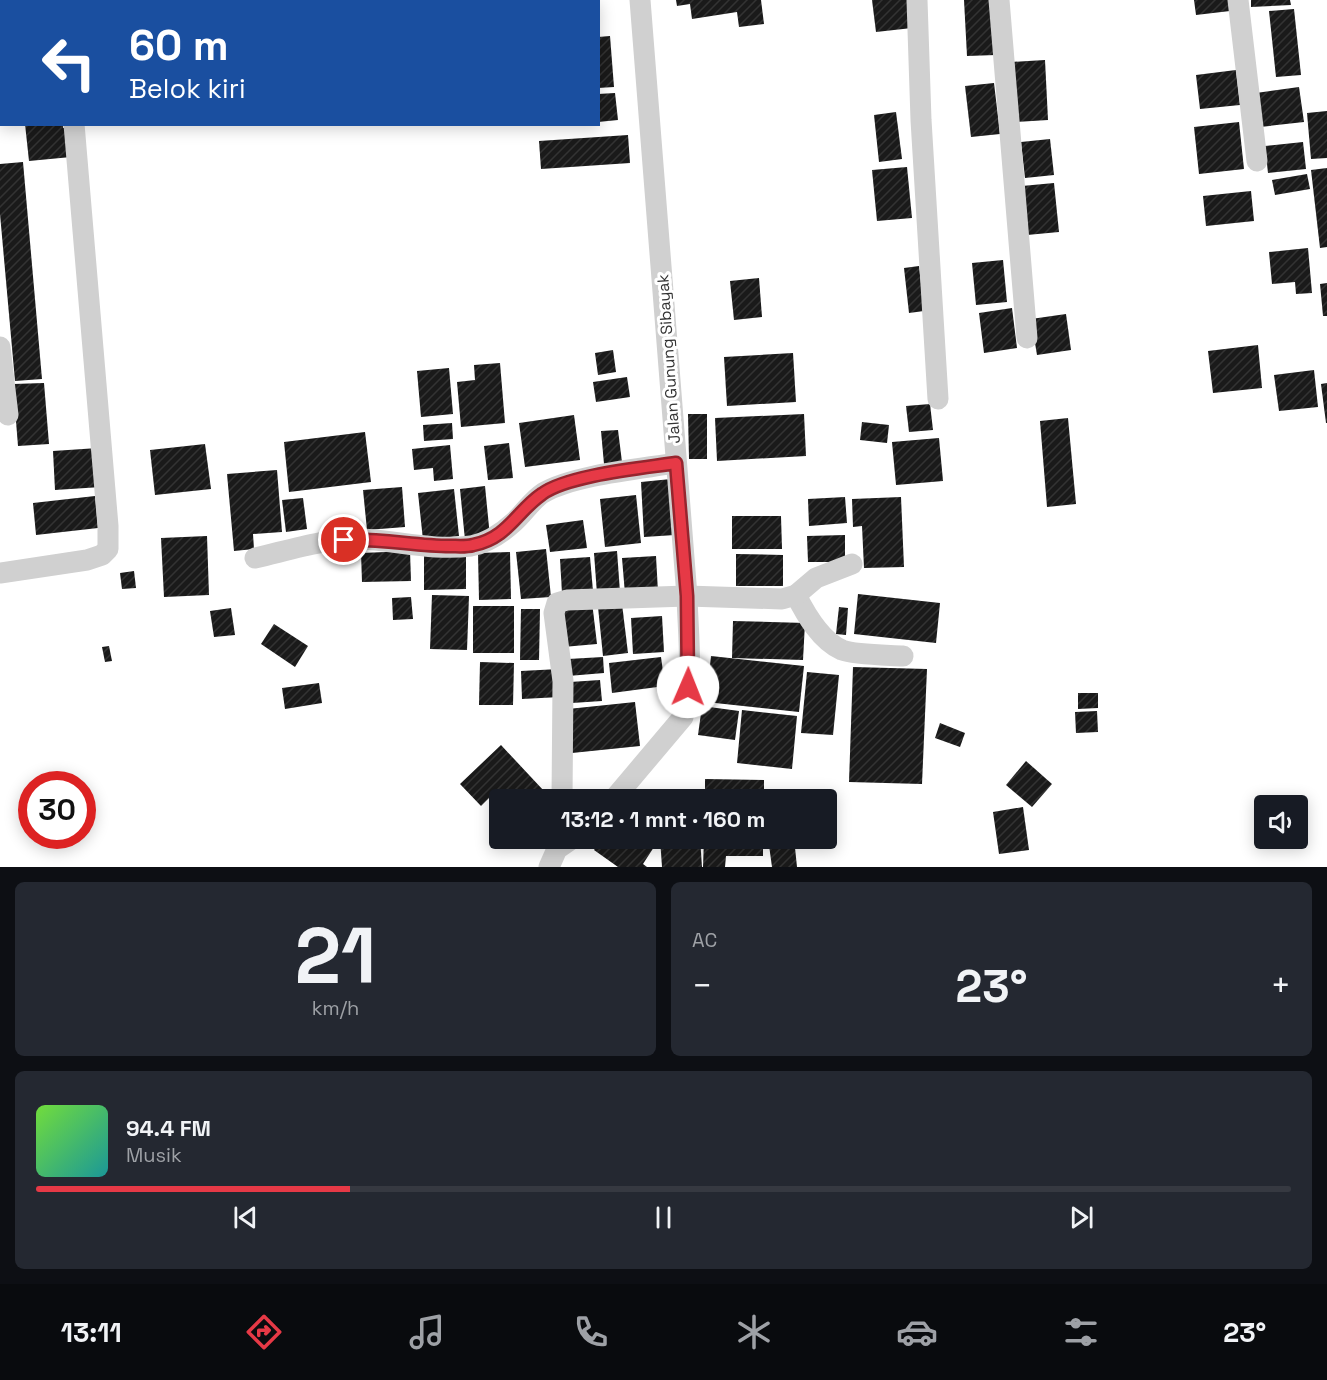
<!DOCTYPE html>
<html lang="id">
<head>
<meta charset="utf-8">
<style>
	:root { --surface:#171b24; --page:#242831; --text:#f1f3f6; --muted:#9ea1a6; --line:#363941; --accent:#e63946 }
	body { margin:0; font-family:"Space Grotesk",sans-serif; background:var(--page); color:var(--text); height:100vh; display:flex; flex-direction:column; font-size:22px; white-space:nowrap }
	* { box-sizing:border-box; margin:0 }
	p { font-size:20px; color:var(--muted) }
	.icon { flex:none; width:33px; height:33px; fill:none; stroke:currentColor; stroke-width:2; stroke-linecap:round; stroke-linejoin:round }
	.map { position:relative; height:867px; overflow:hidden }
	.side { display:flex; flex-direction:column; gap:15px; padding:15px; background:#0d0f14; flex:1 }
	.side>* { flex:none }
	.banner { position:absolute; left:0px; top:0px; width:600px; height:126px; box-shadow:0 3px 15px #0003; background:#1a4fa0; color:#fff; overflow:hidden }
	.fabs { position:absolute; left:1254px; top:795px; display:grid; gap:12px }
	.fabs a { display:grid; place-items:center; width:54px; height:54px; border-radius:6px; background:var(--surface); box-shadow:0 3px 15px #0003; font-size:30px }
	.speed { position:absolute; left:18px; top:771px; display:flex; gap:12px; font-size:30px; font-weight:700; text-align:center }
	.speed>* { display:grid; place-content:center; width:78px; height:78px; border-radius:50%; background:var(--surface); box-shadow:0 3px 15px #0003; line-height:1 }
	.speed .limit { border:9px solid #d22; background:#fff; color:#111 }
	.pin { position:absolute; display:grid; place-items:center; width:51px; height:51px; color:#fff; margin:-26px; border:3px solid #fff; border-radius:50%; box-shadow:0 2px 6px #0007 }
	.me { position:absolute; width:66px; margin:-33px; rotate:1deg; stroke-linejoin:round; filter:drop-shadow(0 0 4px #0008) }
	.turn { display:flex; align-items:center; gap:21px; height:126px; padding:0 30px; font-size:27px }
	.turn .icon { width:78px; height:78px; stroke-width:2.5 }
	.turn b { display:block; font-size:42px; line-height:51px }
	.big { font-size:45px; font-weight:700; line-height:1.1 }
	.side .card { flex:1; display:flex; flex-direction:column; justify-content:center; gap:9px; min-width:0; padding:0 21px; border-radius:9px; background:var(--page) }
	.side .dial { align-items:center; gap:0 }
	.dial b { font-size:78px; line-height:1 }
	.song { display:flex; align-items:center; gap:18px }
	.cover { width:72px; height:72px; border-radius:9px; background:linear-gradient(135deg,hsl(100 70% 55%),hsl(180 70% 35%)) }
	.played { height:6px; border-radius:3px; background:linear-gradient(90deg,var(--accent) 25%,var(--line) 25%) }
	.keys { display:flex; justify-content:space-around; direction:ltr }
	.heat { display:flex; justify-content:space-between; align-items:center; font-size:33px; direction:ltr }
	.side .tiles { flex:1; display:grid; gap:15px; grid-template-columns:1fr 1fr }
	.card:last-child { grid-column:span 2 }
	.trip { position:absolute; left:489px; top:789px; width:348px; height:60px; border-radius:6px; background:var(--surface); box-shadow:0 3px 15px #0003; font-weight:700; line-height:60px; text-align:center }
	.menu { display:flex; height:96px; justify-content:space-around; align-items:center; background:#090b0e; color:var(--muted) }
	.menu .icon { width:42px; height:42px }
	.menu .selected { color:var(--accent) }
	.menu b { font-size:27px; color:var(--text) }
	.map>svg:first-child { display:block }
	.building { fill:url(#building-hatch) }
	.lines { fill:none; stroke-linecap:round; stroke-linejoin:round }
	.minor { stroke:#d0d0d0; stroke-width:21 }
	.route-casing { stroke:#96252e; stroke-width:15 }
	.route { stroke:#e63946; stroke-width:10 }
	.labels { text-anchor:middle; stroke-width:6; stroke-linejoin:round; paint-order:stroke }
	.street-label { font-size:16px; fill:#333; stroke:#fff }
</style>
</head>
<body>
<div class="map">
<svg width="1327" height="867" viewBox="0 0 1327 867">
	<defs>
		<pattern id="building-hatch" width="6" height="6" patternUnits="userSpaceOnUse" patternTransform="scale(1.5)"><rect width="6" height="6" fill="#1a1a1a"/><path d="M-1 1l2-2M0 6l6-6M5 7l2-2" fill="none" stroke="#333"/></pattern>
	</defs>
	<rect width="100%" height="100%" fill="#fff"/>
	<g class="building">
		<polygon points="676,0 761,0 764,24 739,27 737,12 692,19 690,4 677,6"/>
		<polygon points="872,0 909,0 912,28 876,32"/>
		<polygon points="964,0 993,0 996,55 967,56"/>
		<polygon points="1194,0 1228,0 1230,11 1196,15"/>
		<polygon points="1251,0 1290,0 1291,5 1251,7"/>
		<polygon points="1294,9 1301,75 1276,77 1269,11"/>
		<polygon points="610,36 614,87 598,88 598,37"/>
		<polygon points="1045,60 1048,120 1014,122 1011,62"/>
		<polygon points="1236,70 1240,105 1200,109 1196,75"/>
		<polygon points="994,83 1000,134 971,137 965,86"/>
		<polygon points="1299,87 1304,122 1260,127 1256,93"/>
		<polygon points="615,93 618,120 598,122 598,94"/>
		<polygon points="1327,111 1327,158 1311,159 1307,113"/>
		<polygon points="896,112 902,159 879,162 874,115"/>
		<polygon points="1239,122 1244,169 1199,174 1194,127"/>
		<polygon points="25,124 63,124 63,128 68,127 71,157 29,161"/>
		<polygon points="628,135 630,163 541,169 539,141"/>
		<polygon points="1050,139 1054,175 1025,178 1021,142"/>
		<polygon points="1303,142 1306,169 1268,173 1265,146"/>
		<polygon points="23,162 42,379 15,381 0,214 0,164"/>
		<polygon points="907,167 912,218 877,221 872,170"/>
		<polygon points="1327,168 1327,247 1320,248 1311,170"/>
		<polygon points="1307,174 1310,189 1275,195 1272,180"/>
		<polygon points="1054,183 1059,232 1027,235 1022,186"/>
		<polygon points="1251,191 1254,221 1206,226 1203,196"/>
		<polygon points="1308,248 1312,293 1296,294 1295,282 1272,284 1269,252"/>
		<polygon points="1003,260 1007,302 976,305 972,263"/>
		<polygon points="919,266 924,311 909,313 904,268"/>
		<polygon points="759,278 762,317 734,320 730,281"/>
		<polygon points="1327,283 1327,316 1323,316 1320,284"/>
		<polygon points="1012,308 1017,348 984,353 979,313"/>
		<polygon points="1066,314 1071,350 1037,355 1031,319"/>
		<polygon points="1258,345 1262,388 1213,393 1208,351"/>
		<polygon points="613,350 616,372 598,375 595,353"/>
		<polygon points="793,353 796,402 727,406 724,357"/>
		<polygon points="500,363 505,423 461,427 457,382 475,380 474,365"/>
		<polygon points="449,368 453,414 421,417 417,371"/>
		<polygon points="1314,370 1318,407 1279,411 1274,375"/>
		<polygon points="627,377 630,397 596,402 593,382"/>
		<polygon points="44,383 49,444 18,446 13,384"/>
		<polygon points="1327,383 1327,423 1326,423 1321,384"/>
		<polygon points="930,404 933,430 909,432 906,406"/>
		<polygon points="688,414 707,414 707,459 689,459"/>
		<polygon points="804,414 806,456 717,461 715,418"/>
		<polygon points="574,415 580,460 525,467 519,423"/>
		<polygon points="1068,418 1076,504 1047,507 1040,421"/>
		<polygon points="862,422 889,425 887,443 860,440"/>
		<polygon points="452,423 453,439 424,441 423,425"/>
		<polygon points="618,430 622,462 604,464 601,431"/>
		<polygon points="365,432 371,482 289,492 284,442"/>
		<polygon points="939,438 943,481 896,485 892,442"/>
		<polygon points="509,443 513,478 488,480 484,446"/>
		<polygon points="205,444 211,489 155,495 150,450"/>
		<polygon points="450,445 453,479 434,481 433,468 414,470 412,449"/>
		<polygon points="98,448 101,487 55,490 53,451"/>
		<polygon points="277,470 282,532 253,534 254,549 234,551 227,474"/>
		<polygon points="671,479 675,535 644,537 641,482"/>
		<polygon points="485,486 490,537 465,540 460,489"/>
		<polygon points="402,487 405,527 367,530 363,490"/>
		<polygon points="454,489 459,536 423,540 418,493"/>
		<polygon points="636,495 641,543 605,547 600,499"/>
		<polygon points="95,496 98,528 36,535 33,503"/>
		<polygon points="845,497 847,523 809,526 808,499"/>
		<polygon points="901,497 904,567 864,568 862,526 853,527 852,499"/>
		<polygon points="303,498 307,529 286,532 282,500"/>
		<polygon points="732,516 781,516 782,549 732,549"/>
		<polygon points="583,520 587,548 550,552 546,525"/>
		<polygon points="845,535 845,562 808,562 807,536"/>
		<polygon points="207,536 209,595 164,597 161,538"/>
		<polygon points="546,549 551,597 521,599 516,552"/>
		<polygon points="410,551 411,581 362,582 361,553"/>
		<polygon points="424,551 466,551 466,589 424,590"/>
		<polygon points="617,551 620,592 597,594 594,553"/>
		<polygon points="510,552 511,599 479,600 478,553"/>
		<polygon points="736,554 783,555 783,586 736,586"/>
		<polygon points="656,556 658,592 625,594 622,558"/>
		<polygon points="590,557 593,591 562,593 560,559"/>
		<polygon points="134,571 136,588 122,589 120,573"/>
		<polygon points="858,594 940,603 936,643 854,634"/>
		<polygon points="432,595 469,596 467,650 430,649"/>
		<polygon points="411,597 413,619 393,620 392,598"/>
		<polygon points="592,602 597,644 563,647 559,605"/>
		<polygon points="622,604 628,653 603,656 598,607"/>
		<rect x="473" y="606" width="41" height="47"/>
		<polygon points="839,607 848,608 846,635 836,634"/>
		<polygon points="231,608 235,635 214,637 210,611"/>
		<polygon points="521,609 540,609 539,660 520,660"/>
		<polygon points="662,616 664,652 633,654 631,618"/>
		<polygon points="733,621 805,623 803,660 732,658"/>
		<polygon points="274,624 308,646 295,667 261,644"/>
		<polygon points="109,646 112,661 105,662 102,647"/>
		<polygon points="711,656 804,666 799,712 706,702"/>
		<polygon points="603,657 604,673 568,676 568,659"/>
		<polygon points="661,657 665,686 612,693 609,663"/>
		<polygon points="480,662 514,663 513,705 479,705"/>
		<polygon points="853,667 927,669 922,784 849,782"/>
		<polygon points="559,669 560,697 522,699 521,671"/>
		<polygon points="807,672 839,675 833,735 801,733"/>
		<polygon points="600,680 602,701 572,703 570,682"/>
		<polygon points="319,683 322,703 285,709 282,688"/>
		<polygon points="1078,693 1098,693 1098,708 1078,709"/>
		<polygon points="635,702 640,746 572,753 568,709"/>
		<polygon points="702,706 739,711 735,740 698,735"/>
		<polygon points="742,710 797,716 792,769 737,763"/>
		<polygon points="1097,711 1098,732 1076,733 1075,712"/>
		<polygon points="940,723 965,733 960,747 935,738"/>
		<polygon points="501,745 544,791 535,800 508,800 498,789 481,806 460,784"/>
		<polygon points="1026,761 1052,784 1032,807 1006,785"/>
		<polygon points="705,779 764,780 764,800 705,800"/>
		<polygon points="1023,807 1029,850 999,854 993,812"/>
		<polygon points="602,838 651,838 648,843 654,847 643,864 647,867 618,867 594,850"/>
		<polygon points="660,838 700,838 702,867 662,867"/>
		<polygon points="704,838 763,838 763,856 726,856 725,867 703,867"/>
		<polygon points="768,838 794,838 797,867 772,867"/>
	</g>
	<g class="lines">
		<g class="minor">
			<polyline points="68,0 68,2"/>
			<polyline points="917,0 921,120 938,399"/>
			<polyline points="999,0 1027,338"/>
			<polyline points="1238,0 1257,161"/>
			<polyline points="0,347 8,415"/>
			<path d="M255 558C290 550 326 538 362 539 398 541 435 551 471 546 487 543 503 532 514 522 524 513 532 500 543 493 573 475 640 469 676 463"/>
			<polyline points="0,573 87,560 102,555 108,549 108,526 74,124"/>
			<path d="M796 595C806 615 821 641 842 650 855 655 888 655 903 656"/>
			<polyline points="562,800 563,681 554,613 557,603 567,600 687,596 782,599 796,595 816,578 852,564"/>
			<path d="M613 800 683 717C694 678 688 636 687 596L640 0"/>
			<polyline points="549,867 557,849 573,838"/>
		</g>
	</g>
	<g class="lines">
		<defs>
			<path id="route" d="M344 540C380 538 415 546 450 546 457 546 466 547 473 545 508 538 517 511 542 494 568 475 643 468 676 463L687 596 688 687"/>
		</defs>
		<use href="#route" class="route-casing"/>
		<use href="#route" class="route"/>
	</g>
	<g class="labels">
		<g class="street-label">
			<text transform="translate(668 359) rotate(-94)" y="6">Jalan Gunung Sibayak</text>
		</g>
	</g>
</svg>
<div class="fabs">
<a><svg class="icon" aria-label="sound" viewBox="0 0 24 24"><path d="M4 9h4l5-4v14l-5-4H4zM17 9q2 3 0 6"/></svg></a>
</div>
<div class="speed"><div class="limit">30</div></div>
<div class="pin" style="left:344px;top:540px;background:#d93025"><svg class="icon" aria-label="arrive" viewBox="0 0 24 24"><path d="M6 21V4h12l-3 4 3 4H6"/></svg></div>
<svg class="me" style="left:688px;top:687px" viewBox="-20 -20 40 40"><circle r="19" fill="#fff"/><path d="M0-13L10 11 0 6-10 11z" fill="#e63946"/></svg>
<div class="trip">13:12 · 1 mnt · 160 m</div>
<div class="banner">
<div class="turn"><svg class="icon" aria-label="left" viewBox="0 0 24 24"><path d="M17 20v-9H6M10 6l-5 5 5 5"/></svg><div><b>60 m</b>Belok kiri</div></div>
</div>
</div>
<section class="side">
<div class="tiles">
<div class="card dial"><b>21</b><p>km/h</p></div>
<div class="card"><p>AC</p>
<div class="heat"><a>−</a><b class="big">23°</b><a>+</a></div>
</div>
<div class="card">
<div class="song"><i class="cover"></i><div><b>94.4 FM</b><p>Musik</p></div></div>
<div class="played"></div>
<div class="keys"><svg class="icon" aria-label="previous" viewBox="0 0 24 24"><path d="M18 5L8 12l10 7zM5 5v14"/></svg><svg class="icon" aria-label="pause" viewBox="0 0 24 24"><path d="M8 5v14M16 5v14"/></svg><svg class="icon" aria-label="next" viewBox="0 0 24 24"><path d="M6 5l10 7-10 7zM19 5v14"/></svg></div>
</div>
</div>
</section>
<nav class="menu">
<b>13:11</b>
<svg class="icon selected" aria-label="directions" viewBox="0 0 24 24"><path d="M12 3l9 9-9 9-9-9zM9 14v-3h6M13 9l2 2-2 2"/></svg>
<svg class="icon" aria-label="music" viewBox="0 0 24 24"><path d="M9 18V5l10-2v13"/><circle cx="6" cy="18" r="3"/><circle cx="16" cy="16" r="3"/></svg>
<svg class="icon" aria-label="phone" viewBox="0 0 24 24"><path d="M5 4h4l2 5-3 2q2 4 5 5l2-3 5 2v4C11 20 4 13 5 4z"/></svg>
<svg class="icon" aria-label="climate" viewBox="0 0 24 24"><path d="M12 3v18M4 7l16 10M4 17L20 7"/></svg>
<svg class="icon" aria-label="car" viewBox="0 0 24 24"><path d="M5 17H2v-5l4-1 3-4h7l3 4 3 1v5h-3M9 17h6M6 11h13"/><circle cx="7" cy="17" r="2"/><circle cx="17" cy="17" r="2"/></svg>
<svg class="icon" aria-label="filters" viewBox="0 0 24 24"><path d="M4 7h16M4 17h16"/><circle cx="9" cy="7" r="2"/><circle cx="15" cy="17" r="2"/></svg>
<b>23°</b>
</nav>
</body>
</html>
